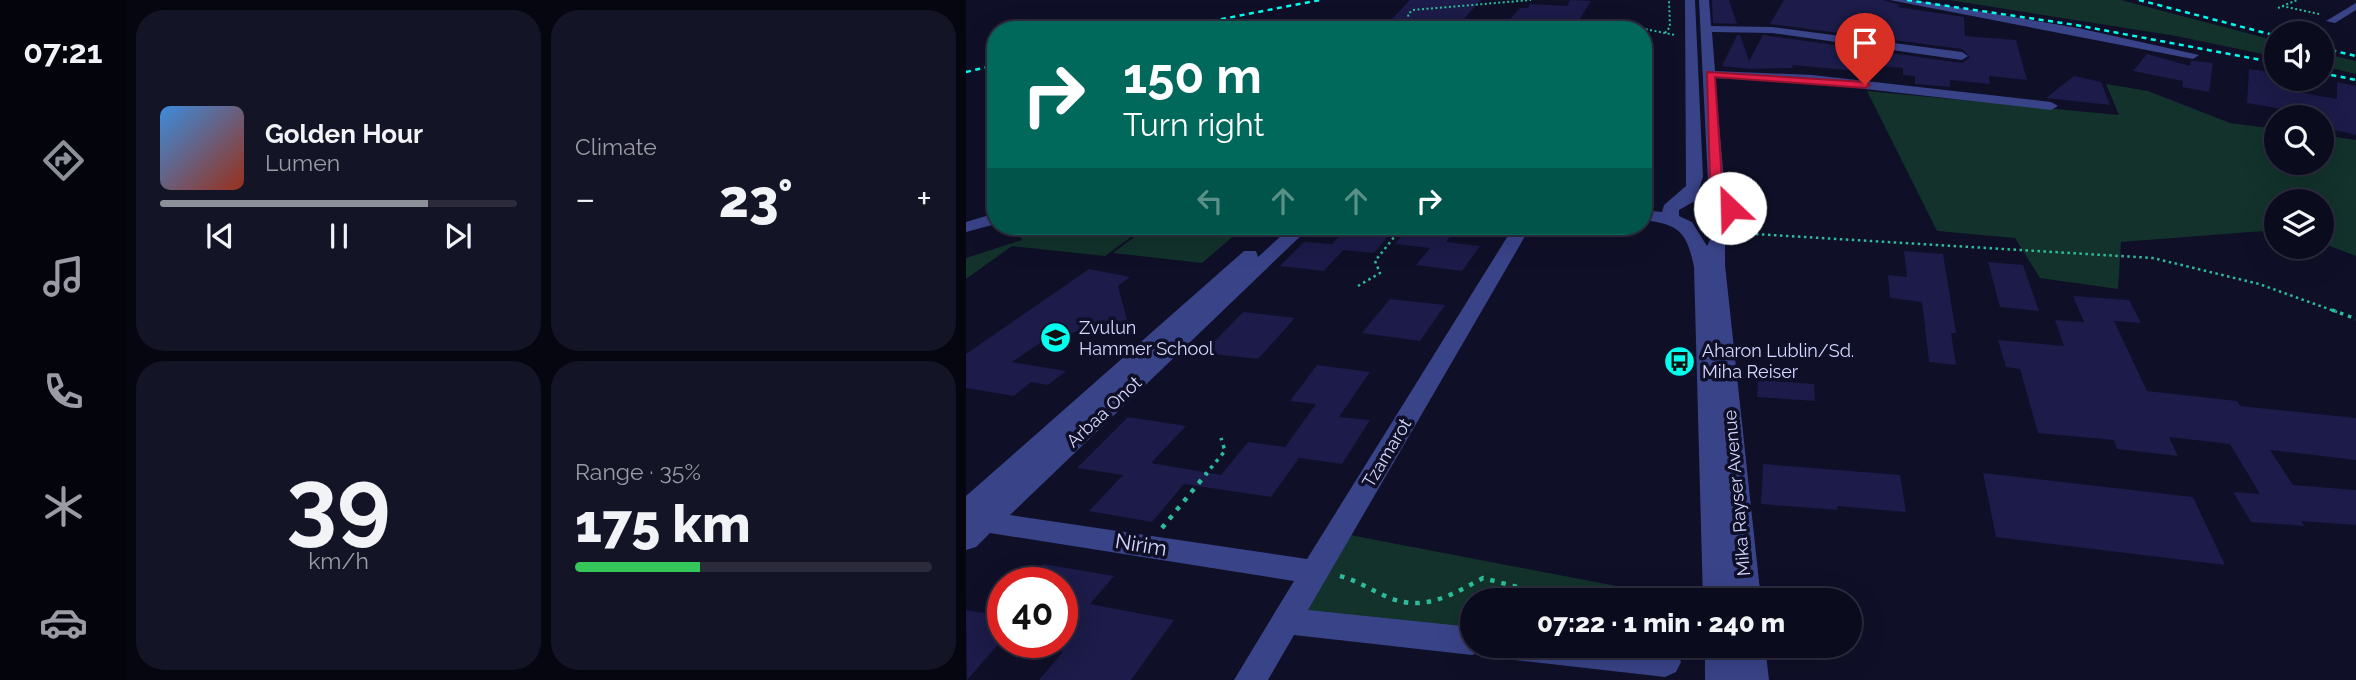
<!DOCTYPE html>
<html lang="en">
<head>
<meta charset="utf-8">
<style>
	:root { --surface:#0b0b1e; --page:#141427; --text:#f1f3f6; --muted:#9a9ba4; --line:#2b2b3c; --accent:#8c9099 }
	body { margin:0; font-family:Raleway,sans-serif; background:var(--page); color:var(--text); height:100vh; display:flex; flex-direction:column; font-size:26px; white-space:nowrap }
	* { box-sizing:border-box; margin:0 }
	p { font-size:23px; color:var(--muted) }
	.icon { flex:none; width:38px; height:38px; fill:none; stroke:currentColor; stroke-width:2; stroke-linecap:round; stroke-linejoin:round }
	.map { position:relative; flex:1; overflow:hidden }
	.details { display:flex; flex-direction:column; gap:10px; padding:10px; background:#060610; width:840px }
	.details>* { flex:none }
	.banner { position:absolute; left:21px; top:21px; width:665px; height:214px; border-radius:28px; box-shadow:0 7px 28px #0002,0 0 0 2px var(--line); background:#00695c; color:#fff; overflow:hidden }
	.fabs { position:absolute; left:1298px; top:21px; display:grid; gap:14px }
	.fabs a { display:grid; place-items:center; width:70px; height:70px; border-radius:50%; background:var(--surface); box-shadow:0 7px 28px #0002,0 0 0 2px var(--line); font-size:35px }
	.speed { position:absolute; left:21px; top:567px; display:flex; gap:14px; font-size:35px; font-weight:700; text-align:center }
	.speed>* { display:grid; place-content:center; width:91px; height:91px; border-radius:50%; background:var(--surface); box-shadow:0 7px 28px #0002,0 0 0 2px var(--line); line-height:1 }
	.speed .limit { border:10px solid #d22; background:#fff; color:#111 }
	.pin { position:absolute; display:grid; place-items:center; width:60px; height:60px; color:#fff; margin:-72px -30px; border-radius:50% 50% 50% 0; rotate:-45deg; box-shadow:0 0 7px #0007 }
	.pin .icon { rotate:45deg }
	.me { position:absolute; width:77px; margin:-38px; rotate:336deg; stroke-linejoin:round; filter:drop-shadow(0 0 5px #0008) }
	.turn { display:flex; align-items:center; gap:24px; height:147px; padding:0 21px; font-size:32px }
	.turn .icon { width:91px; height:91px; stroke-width:2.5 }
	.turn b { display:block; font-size:49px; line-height:60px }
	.lanes { display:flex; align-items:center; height:66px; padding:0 21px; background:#0003; justify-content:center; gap:35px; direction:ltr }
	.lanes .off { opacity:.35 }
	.big { font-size:52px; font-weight:800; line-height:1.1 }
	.details .tile { flex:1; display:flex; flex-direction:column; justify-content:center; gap:10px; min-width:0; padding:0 24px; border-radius:28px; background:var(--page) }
	.details .dial { align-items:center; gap:0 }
	.dial b { font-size:91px; line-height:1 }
	.song { display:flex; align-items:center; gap:21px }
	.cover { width:84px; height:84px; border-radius:10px; background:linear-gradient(135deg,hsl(210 70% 55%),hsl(10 70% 35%)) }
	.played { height:7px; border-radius:4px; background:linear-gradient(90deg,var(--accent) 75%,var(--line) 75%) }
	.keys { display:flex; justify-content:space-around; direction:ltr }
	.heat { display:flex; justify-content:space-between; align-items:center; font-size:38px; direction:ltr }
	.charge { height:10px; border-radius:5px; background:linear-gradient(90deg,#34c759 35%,var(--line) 0) }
	.details .tiles { flex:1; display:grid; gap:10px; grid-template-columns:repeat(2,1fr) }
	.trip { position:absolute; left:494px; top:588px; width:402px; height:70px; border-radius:35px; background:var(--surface); box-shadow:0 7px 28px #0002,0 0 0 2px var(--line); font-weight:800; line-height:70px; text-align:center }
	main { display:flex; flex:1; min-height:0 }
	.tabs { display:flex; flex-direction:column; width:126px; justify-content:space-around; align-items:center; background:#04040c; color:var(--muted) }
	.tabs .icon { width:49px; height:49px }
	.tabs .on { color:var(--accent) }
	.tabs b { font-size:32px; color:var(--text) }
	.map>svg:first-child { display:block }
	.green { fill:#12322b }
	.building { fill:#1c1b49 }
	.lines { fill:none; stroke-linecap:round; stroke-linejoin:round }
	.path-far3 { stroke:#2dbc9b; stroke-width:2; stroke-dasharray:2 2.5; stroke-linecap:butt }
	.path-far2 { stroke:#2dbc9b; stroke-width:2.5; stroke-dasharray:2.5 3.5; stroke-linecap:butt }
	.path-far1 { stroke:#2dbc9b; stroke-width:3.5; stroke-dasharray:3.5 5; stroke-linecap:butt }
	.path { stroke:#2dbc9b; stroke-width:4.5; stroke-dasharray:4.5 7; stroke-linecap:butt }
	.minor { fill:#394388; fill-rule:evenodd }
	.rail { stroke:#01ffed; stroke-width:2.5; stroke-dasharray:5 4.5; stroke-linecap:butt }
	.route { fill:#e11d48; stroke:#92132f; stroke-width:2 }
	.labels { text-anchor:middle; stroke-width:7; stroke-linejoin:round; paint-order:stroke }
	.poi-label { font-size:18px; fill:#d5d8ff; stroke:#0f0f28; text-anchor:start }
	.street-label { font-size:18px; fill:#d5d8ff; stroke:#0f0f28 }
	.near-street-label { font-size:21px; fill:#d5d8ff; stroke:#0f0f28 }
</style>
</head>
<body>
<main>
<nav class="tabs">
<b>07:21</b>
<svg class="icon on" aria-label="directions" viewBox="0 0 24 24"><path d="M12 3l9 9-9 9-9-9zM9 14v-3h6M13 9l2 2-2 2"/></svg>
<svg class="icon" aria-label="music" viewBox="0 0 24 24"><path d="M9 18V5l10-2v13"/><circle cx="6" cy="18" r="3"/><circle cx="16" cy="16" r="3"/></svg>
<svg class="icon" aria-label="phone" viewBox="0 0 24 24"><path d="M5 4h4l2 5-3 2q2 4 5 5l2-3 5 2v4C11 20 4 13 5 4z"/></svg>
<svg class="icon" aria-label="climate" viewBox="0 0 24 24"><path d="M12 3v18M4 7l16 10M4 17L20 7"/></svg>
<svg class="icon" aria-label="car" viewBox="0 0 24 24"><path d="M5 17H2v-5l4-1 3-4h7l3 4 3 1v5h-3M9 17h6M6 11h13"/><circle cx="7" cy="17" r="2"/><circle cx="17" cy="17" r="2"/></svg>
</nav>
<section class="details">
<div class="tiles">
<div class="tile">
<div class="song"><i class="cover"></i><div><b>Golden Hour</b><p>Lumen</p></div></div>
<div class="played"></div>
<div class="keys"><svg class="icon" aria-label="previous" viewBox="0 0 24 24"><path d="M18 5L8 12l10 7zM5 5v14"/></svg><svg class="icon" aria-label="pause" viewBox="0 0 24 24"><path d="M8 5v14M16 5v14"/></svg><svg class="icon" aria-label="next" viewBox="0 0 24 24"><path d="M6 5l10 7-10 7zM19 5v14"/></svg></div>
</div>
<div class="tile"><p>Climate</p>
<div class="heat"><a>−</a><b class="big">23°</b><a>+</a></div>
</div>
<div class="tile dial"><b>39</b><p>km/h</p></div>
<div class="tile"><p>Range · 35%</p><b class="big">175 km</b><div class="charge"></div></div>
</div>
</section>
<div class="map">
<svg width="1390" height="680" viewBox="0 0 1390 680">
	<rect width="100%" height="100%" fill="#0f0f28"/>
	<g class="green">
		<polygon points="983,0 1155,0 1311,41 1311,57 1210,36"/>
		<polygon points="1356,53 1390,61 1390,74 1356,66"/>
		<polygon points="1140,84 1182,91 1264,123 1311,129 1311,163 1356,163 1356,135 1390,140 1390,256 1356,243 1356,201 1311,201 1311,230 1155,242 1152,289 1074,278 1049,238 971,231 901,91 1153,115"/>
		<polygon points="49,226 180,226 139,256 46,246 0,279 0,258 56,240"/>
		<polygon points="183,226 266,226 277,228 236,263 147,253"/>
		<polygon points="384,535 723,600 506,600 506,631 338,613"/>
	</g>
	<g class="building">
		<polygon points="444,0 515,0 496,21 426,19"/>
		<polygon points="604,0 625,1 613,20 613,30 535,30 554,8 562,8 564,4 601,6"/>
		<polygon points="746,0 763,0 771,24 747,23"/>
		<polygon points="818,0 917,0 934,5 932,7 998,17 999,36 1050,40 1061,80 1023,76 1024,84 984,80 984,87 949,84 949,76 937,75 937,68 902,65 901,72 826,65 827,68 785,69 756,66 771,35 774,35 783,61 797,35 996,63 1004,57 996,49 804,24"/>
		<polygon points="1181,54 1224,66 1225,61 1229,61 1247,63 1243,92 1216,87 1217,81 1167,71"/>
		<polygon points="1283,69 1311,73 1311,79 1319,79 1320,90 1371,99 1371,82 1390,86 1390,135 1356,127 1356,117 1342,117 1345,114 1281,103"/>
		<polygon points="1108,76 1135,82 1144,105 1080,98"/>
		<polygon points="383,226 427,230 408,253 377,250 358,271 314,266 338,242 366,244"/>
		<polygon points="445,226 492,226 480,242 514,246 496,271 450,265 464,248 429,244"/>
		<polygon points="938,251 977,254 990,333 985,333 990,365 963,362 956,302 924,298 922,275 941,277"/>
		<polygon points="1022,262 1057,265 1073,311 1034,307"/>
		<polygon points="123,269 164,277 152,286 161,320 80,339 46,362 100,371 82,385 65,382 48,396 0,388 0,354"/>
		<polygon points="1107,296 1163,300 1175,323 1148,321 1181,391 1271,401 1274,406 1390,418 1390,460 1304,450 1327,485 1390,490 1390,525 1335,521 1339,526 1285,522 1267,492 1294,494 1264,444 1203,437 1212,456 1151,449 1148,440 1072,433 1054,369 1040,367 1032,340 1098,346 1089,320 1118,322"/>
		<polygon points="424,299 479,305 454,341 396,333"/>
		<polygon points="277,312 329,318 292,359 237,353"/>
		<polygon points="351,365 404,372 373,417 404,420 376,464 333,458 305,497 218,484 186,522 123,511 157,475 111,468 162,417 220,426 185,463 255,475 282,442 319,447 350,404 324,401"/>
		<polygon points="792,380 848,384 849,401 791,397"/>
		<polygon points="797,464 934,475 940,512 871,506 872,510 795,504"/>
		<polygon points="1017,473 1227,497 1259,565 1030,537"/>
		<polygon points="77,564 148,576 124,604 208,620 165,680 73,680 96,653 96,583 60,583"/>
		<polygon points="0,610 37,616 37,639 1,680"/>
	</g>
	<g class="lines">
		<g class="path-far3">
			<polyline points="1316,6 1353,14"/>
			<polyline points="1312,8 1331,0"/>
			<polyline points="443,21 442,14 447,10 565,0"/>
			<polyline points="402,29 418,29 445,22 543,26 659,25 709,35"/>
			<polyline points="699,33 704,27 703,0"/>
		</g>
		<g class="path-far2">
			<polyline points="772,233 1187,258 1293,284 1371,312"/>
			<polyline points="392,286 414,273 409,261 437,226"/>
		</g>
		<g class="path-far1">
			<polyline points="1366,310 1390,319"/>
			<polyline points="239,475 259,451 255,438"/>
		</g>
		<g class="path">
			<polyline points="196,528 241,473"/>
			<path d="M374 576C392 581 407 591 424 598 459 612 487 594 517 578L559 589 569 600"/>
		</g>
		<g class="minor">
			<path d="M719 0H729L737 177 732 192 747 194 742 181 733 0H743L745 26 806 27 996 52 1002 56 996 60 806 33 746 32 749 71 846 75 1085 102 1092 106 1085 110 846 83 749 78 758 181 774 213 759 241V265L795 600H737L728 267C721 232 713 224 677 220V210L696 212 698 205 720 186ZM727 202 742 203 758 213 741 246 726 222 713 216V210Z"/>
			<polygon points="924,0 947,0 1112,28 1233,55 1227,59"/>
			<polygon points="1390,3 1390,10 1369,23 1360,21"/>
			<polygon points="30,213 30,224 0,232 0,222"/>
			<polygon points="326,226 345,226 44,515 341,559 548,226 565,226 342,610 506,627 506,646 519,646 517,651 506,655 328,635 302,680 268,680 328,581 24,533 10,547 0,550 0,496 278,251 290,251 292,257"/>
			<polygon points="534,646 682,646 710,652 715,662 710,672 699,677 549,660 538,656"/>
			<polygon points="739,646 799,646 803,680 739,680"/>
		</g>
		<g class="rail">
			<polyline points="941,0 1110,25 1311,63"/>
			<polyline points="1173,0 1311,36"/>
			<polyline points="199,30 354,0"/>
			<polyline points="1356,48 1390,56"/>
			<polyline points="0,72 30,65"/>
			<polyline points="1356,73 1390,80"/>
		</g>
	</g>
	<polygon class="route" points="741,72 899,82 904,85 899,88 749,77 756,181 770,208 764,212 758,208 744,181"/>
	<defs>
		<symbol id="school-disc" viewBox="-11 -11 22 22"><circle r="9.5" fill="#01ffed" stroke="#0f0f28"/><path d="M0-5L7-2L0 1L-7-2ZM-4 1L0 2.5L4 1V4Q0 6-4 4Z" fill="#111"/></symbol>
		<symbol id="bus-disc" viewBox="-11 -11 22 22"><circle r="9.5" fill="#01ffed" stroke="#0f0f28"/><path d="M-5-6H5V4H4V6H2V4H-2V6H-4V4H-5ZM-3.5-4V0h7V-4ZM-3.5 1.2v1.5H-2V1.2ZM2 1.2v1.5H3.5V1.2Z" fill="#111"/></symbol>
	</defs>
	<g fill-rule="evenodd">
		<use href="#school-disc" x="72" y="320" width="35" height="35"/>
		<use href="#bus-disc" x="696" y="344" width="35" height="35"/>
	</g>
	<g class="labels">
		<g class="poi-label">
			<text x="113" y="334">Zvulun<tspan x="113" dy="21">Hammer School</tspan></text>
			<text x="736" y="357">Aharon Lublin/Sd.<tspan x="736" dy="21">Miha Reiser</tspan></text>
		</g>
		<g class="street-label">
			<text transform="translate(138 412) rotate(-43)" y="6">Arbaa Onot</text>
			<text transform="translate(421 453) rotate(-59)" y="6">Tzamarot</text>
			<text transform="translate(771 493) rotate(-95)" y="6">Mika Rayser Avenue</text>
		</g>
		<g class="near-street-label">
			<text transform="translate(175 545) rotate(9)" y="7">Nirim</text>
		</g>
	</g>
</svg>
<div class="fabs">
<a><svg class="icon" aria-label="sound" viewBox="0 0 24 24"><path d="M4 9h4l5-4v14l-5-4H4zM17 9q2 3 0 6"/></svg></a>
<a><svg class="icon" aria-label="search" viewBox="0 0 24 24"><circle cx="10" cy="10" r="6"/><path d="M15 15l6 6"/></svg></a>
<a><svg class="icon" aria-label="layers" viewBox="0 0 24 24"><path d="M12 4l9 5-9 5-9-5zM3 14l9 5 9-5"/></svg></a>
</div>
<div class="speed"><div class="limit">40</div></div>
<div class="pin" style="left:899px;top:85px;background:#d93025"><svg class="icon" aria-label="arrive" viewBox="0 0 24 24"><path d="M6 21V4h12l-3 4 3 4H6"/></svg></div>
<svg class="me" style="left:764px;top:208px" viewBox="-20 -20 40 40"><circle r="19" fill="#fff"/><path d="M0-13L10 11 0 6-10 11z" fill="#e11d48"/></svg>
<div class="trip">07:22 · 1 min · 240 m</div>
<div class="banner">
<div class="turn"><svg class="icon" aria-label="right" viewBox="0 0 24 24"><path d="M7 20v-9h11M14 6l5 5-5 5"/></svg><div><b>150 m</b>Turn right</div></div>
<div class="lanes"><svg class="icon off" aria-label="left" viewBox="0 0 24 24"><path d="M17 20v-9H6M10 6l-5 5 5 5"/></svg><svg class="icon off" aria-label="ahead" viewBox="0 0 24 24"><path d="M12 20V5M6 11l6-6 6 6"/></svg><svg class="icon off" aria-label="ahead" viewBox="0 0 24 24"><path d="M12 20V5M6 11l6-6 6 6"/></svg><svg class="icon" aria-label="right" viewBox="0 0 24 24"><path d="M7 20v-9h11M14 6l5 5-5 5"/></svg></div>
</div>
</div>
</main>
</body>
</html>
